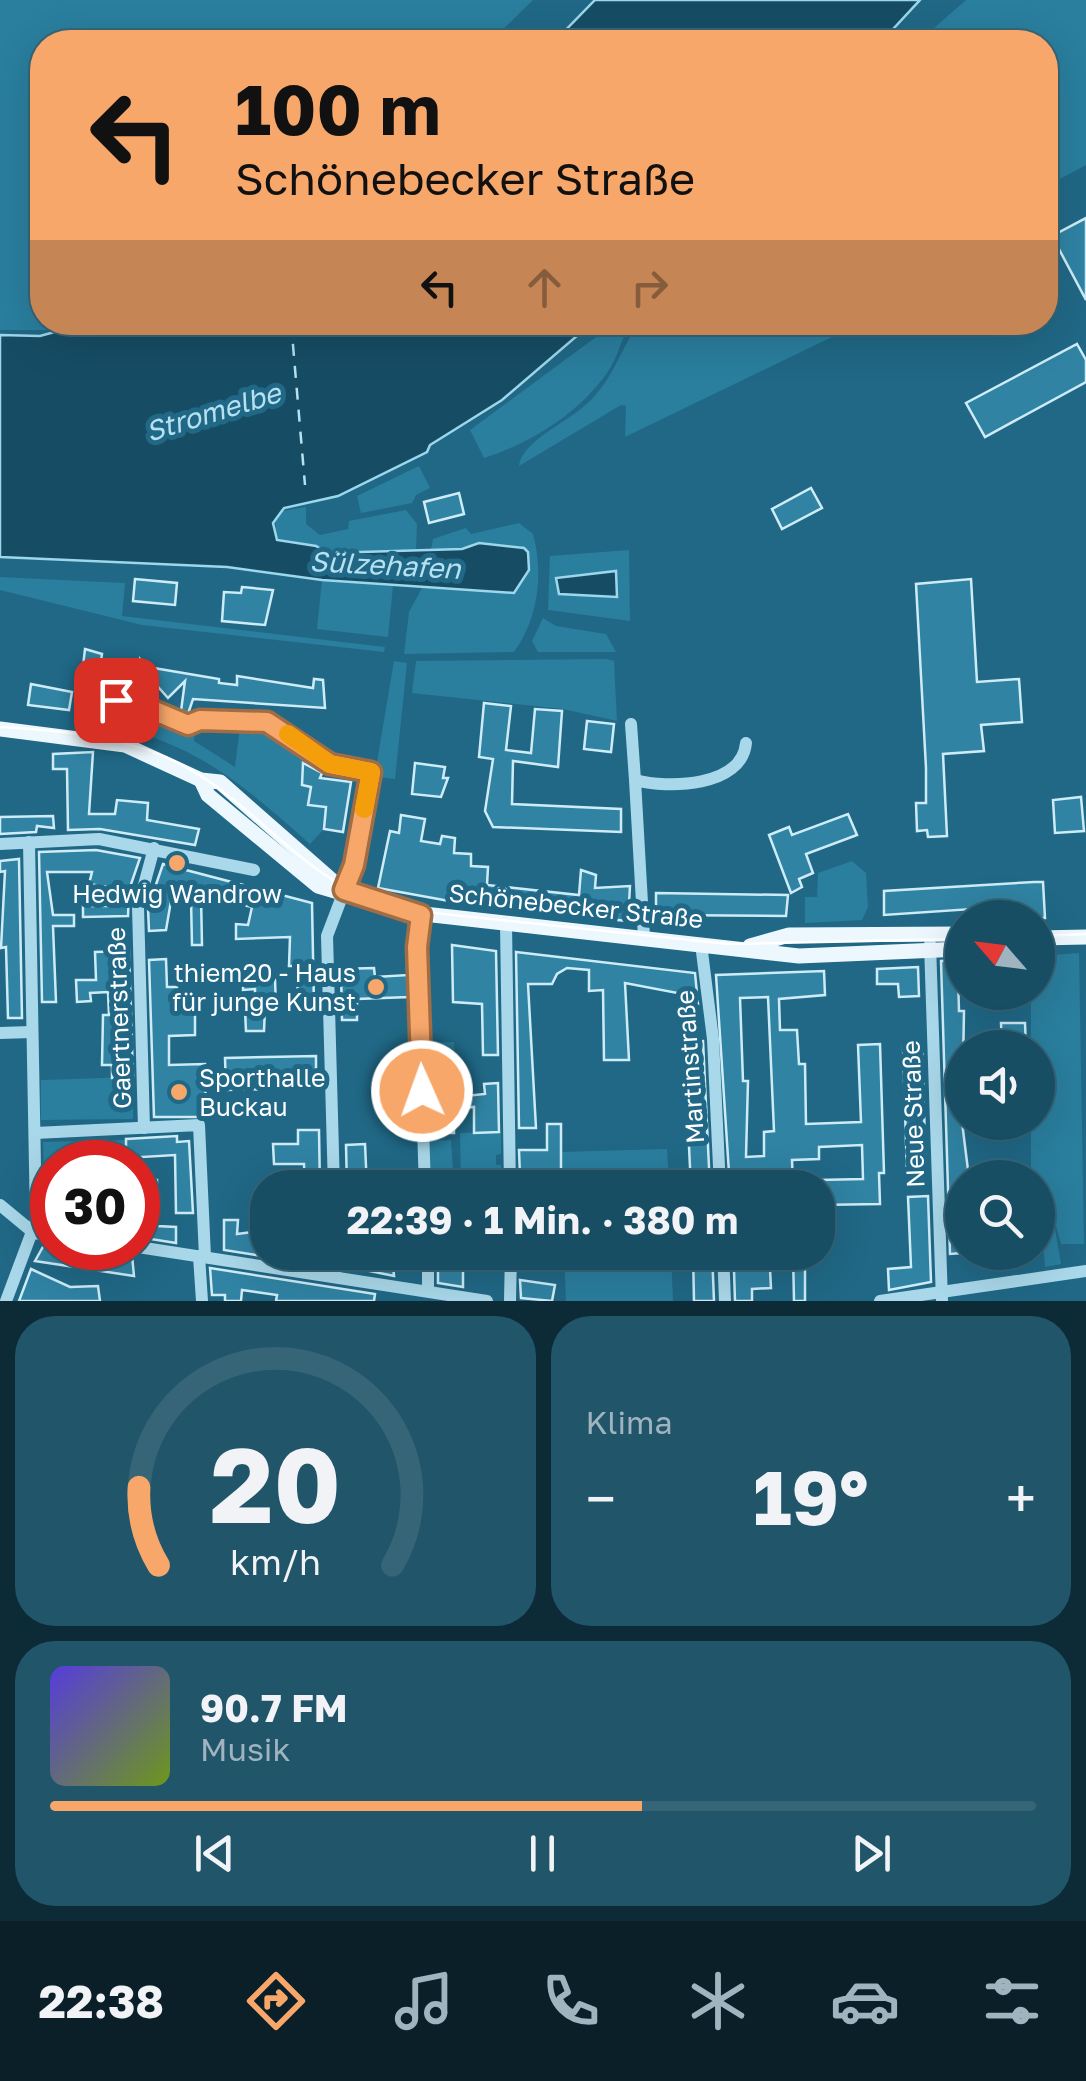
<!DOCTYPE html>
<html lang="de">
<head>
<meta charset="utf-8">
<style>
	:root { --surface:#184e64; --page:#21556a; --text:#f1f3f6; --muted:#9fb4bf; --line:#366578; --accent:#f7a76a }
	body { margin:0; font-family:"Golos Text",sans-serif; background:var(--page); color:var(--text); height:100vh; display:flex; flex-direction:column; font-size:38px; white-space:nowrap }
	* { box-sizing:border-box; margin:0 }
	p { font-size:32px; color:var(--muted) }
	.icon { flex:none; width:55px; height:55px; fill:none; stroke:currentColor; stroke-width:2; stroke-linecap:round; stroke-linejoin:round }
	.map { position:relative; height:1301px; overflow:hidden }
	.sheet { display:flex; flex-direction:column; gap:15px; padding:15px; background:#0d2b37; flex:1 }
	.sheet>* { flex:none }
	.top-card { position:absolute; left:30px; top:30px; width:1028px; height:305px; border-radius:40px; box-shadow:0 10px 40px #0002,0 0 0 2px var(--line); background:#f7a76a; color:#111; overflow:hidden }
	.needle { width:65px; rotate:298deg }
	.tools { position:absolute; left:945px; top:900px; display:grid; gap:20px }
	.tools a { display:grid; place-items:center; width:110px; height:110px; border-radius:50%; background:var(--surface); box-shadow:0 10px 40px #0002,0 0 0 2px var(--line); font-size:50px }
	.speed { position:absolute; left:30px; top:1140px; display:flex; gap:20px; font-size:50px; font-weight:700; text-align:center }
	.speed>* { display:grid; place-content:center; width:130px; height:130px; border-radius:50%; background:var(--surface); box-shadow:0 10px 40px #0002,0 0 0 2px var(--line); line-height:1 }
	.speed .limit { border:15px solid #d22; background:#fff; color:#111 }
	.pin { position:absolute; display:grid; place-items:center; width:85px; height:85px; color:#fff; margin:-42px; border-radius:20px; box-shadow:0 5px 15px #0006 }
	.me { position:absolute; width:110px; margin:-55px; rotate:358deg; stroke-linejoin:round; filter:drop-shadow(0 0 8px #0008) }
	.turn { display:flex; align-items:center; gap:35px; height:210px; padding:0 40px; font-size:45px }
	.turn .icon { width:130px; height:130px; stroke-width:2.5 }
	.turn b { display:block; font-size:70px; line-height:85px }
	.lanes { display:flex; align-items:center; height:95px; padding:0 40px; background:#0003; justify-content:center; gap:50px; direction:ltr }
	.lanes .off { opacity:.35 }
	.big { font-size:75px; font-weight:700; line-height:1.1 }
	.sheet .tile { flex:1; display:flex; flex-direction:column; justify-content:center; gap:15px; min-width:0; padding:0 35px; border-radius:40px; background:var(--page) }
	.sheet .dial { align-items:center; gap:0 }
	.dial svg { height:260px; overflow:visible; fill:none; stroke:var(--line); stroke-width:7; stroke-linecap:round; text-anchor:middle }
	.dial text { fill:var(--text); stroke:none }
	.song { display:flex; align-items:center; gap:30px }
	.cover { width:120px; height:120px; border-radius:15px; background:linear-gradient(135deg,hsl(250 70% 55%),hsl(80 70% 35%)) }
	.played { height:10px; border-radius:5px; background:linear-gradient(90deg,var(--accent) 60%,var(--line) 60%) }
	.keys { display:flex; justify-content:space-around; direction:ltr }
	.heat { display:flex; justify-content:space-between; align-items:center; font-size:55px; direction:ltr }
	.sheet .tiles { flex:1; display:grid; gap:15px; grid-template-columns:1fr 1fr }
	.tile:last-child { grid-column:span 2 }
	.trip { position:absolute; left:250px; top:1170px; width:585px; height:100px; border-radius:40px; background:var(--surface); box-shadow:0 10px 40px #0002,0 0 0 2px var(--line); font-weight:700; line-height:100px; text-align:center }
	.menu { display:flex; height:160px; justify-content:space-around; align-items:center; background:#0a1f28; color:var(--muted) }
	.menu .icon { width:70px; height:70px }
	.menu .on { color:var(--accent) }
	.menu b { font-size:45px; color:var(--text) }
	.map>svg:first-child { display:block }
	.green { fill:#2a7e9e }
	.water { fill:#164d65; stroke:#9dd7eb; stroke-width:2.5 }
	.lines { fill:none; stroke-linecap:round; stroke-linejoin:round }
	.ferry { stroke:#b5e1f1; stroke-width:2.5; stroke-dasharray:12 10; stroke-linecap:butt }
	.building { fill:#3083a3; stroke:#ceecf7; stroke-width:2.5; fill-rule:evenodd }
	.minor { stroke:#a9d8ea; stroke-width:12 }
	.major { stroke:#edf8fe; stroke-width:15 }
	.tram { stroke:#fff; stroke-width:2.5 }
	.route-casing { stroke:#a16d45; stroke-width:25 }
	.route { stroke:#f7a76a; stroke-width:18 }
	.slow { stroke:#f59e0b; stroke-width:18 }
	.poi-dot { fill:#f7a76a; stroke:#206886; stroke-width:4 }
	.labels { text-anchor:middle; stroke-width:10; stroke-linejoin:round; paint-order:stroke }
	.poi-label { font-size:25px; fill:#fff; stroke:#206886 }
	.street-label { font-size:25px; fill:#fff; stroke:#206886 }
	.water-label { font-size:28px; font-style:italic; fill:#b5e1f1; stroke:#206886 }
</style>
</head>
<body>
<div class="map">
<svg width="1086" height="1301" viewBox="0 0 1086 1301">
	<rect width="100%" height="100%" fill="#206886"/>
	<g class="green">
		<polygon points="0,0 533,0 490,42 42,42 42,322 73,323 50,330 0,330"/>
		<polygon points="966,0 1086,0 1086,165 1045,187 1045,42 918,42"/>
		<path d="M615 323H631C621 338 618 358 607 373 578 414 531 443 484 458L470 430Z"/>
		<path d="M639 323V322L861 323 625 437 626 406 621 405 519 466C521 443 564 423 582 408 612 384 618 353 639 323Z"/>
		<polygon points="419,466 430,488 416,495 412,503 361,513 357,496"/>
		<polygon points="306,507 306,524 320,535 348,529 349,521 406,510 417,524 416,550 327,553 316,546 277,540 275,518 282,511"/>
		<path d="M519 523 533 534C544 574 538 619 514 652L404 654 409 612 422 588 514 593 524 548C490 543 464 549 431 550L433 539 466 528 471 534Z"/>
		<polygon points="629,550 630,621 548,610 550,556"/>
		<polygon points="0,577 125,583 122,616 385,647 384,652 142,625 0,590"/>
		<polygon points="322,580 393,586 388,637 317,629"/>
		<polygon points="543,618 556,626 606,634 616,652 538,652 532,641"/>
		<polygon points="606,659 614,661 617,721 563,709 412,693 416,661"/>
		<polygon points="394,661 407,663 395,779 379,777 381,764 377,762"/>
		<path d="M90 704 130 708 195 732 194 741 235 767 241 719 267 722 310 753 303 763 302 785 311 787 308 804 326 807 324 829 310 844C236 778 190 739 89 721Z"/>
		<polygon points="852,861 866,873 868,907 862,920 805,923 805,897 817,897 818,873"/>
		<polygon points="1079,953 1084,1244 1061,1244 1052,1211 1061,1264 1045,1267 1038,1178 1031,1177 1031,1123 1038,1122 1038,1048 1031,1047 1031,993 1038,992 1038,956"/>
		<polygon points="454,1042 456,1083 426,1084 424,1043"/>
		<polygon points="133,1077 133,1119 41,1120 41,1080"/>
		<polygon points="501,1132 501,1154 496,1155 496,1165 501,1165 502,1187 461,1187 460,1133"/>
		<polygon points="125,1140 126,1162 52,1162 52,1184 44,1184 43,1142"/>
		<polygon points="451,1140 454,1187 431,1187 428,1141"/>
		<polygon points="667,1149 669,1187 517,1187 517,1177 561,1174 562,1152"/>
		<polygon points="564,1253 671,1253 673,1301 566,1301"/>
	</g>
	<g class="water">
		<polygon points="595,0 920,0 881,42 554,42"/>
		<polygon points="91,322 592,323 502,400 430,445 427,452 338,496 284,508 273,523 277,540 316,546 327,553 462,549 479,543 524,548 528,552 529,570 514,593 322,580 227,567 0,557 0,335 40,336"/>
		<polygon points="616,571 617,597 559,594 556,578"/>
	</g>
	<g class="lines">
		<polyline class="ferry" points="291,322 305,485"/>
	</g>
	<g class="building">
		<polygon points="1086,218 1086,300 1052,236"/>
		<polygon points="1077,344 1086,360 1086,382 985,437 966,403"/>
		<polygon points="811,488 822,508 782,529 772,509"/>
		<polygon points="459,493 464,514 429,523 424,502"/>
		<polygon points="135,579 177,583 175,605 133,601"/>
		<polygon points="971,579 977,682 1019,679 1022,722 981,725 984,751 943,754 947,836 928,837 927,830 917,831 916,803 926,803 926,768 916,584"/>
		<polygon points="242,587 273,590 265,625 222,621 224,592 241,593"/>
		<polygon points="85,649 102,654 101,661 139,667 140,659 148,667 219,679 219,683 237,685 237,676 313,688 314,679 323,680 325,708 193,699 188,714 181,711 185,681 168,698 152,680 150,695 89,684 91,666 83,666"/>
		<polygon points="31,684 72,692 69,710 28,705"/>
		<polygon points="484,703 511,706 506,750 531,753 535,709 562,711 558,767 513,761 512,804 621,809 621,832 493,827 485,811 493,759 479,757"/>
		<polygon points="587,721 614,724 611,752 584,749"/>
		<polygon points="93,752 89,814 115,814 117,800 148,803 147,820 199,829 195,845 100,829 68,830 67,769 53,769 53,754"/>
		<polygon points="303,763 322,773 320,778 351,782 343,832 324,829 326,807 308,805 311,787 302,785"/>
		<polygon points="415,763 445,767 443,778 448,778 441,797 412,794"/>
		<polygon points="1081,797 1084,831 1055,833 1053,800"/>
		<polygon points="848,814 857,835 806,854 813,873 799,879 802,887 791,893 769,835 789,827 792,835"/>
		<polygon points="401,815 425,819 421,841 440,844 442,836 455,838 454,853 471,854 471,866 488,867 487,885 579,895 581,870 596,875 595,888 630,886 628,921 471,905 378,888 390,831 399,833"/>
		<polygon points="53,816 54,828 37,826 36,832 0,834 0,817"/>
		<polygon points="96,850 140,858 129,890 128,916 83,917 83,906 108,906 108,887 89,884 92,872 47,872 53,915 74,915 74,926 53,926 56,1002 42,1002 39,852"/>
		<polygon points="19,859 22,1018 8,1018 6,947 1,948 5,871 0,872 0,861"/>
		<polygon points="163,864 312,903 314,1007 298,1008 297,966 289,966 290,937 236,939 236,924 248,925 252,907 201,895 202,945 192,945 191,899 172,895 166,930 149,931 148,908"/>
		<polygon points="1034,882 1043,882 1045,918 1016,918 1016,906 884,915 884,891"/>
		<polygon points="656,893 788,895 786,916 656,915"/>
		<polygon points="452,945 496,951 498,1055 483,1055 482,1004 453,1002"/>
		<polygon points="129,951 133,1077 112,1078 112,1065 102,1065 103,1015 109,1015 108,992 90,993 91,1001 77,1002 76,980 96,980 95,952"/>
		<polygon points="516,952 695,973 698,1004 686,1005 683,994 625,983 629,1060 604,1060 603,990 589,991 589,970 567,968 557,974 552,984 528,984 536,1128 519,1128"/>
		<polygon points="166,959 167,987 177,987 177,1012 195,1012 195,1035 169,1036 169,1065 205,1064 206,1117 154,1117 149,960"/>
		<polygon points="962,960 962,976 958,976 959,1011 964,1011 962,1122 969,1178 962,1178 962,1253 950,1254 941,961"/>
		<polygon points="261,965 261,979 275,979 276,1008 265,1008 264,1031 246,1031 245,1010 255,1009 255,989 243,990 243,966"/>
		<polygon points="918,967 919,996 899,997 898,984 877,984 877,969"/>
		<polygon points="374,968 375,977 408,975 409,997 357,999 357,1020 342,1020 341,969"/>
		<path d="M824 971 825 995 779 999 780 1030H797L799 1064H805L806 1124 861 1122 858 1045 880 1044 884 1173H879L880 1204 818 1205V1180L863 1179 862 1145 819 1147V1159L792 1160 793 1184 747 1182V1188H730L716 975ZM768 997 774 1131 764 1132V1156L746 1157 748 1081H743L740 998Z"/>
		<polygon points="1001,1023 1025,1023 1026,1048 1002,1048"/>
		<polygon points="703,1041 710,1188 691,1188 684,1042"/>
		<polygon points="903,1046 922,1046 926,1174 907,1174"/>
		<polygon points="316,1056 316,1088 226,1090 225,1058"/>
		<polygon points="498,1083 499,1132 474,1133 474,1107 454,1109 454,1133 433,1133 432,1085 445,1085 445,1098 485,1094 484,1084"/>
		<polygon points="547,1124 561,1124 561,1174 520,1176 519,1150 547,1150"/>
		<polygon points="298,1130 319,1130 320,1188 305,1188 304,1164 274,1164 273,1144 298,1144"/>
		<polygon points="177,1136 177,1142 189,1141 193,1213 176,1213 175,1155 126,1158 126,1139"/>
		<polygon points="365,1144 367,1188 347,1188 346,1145"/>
		<polygon points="138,1180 157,1180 157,1226 176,1227 176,1243 138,1237"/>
		<polygon points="928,1196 931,1282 889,1290 888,1269 911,1267 908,1197"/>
		<polygon points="224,1220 238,1220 237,1234 268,1230 268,1257 224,1250"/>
		<polygon points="44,1245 132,1255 134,1276 35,1261"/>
		<polygon points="349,1252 383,1254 382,1264 393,1264 394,1276 350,1267"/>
		<polygon points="462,1252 476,1252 478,1270 463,1270 463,1287 438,1283 438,1266 463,1266"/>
		<polygon points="693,1252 712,1252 714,1301 694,1301"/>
		<polygon points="793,1252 805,1252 805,1301 794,1301"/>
		<polygon points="210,1268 375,1294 374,1301 276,1301 277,1295 242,1290 241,1301 225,1301 225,1295 212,1295"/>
		<polygon points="31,1269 70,1287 98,1286 100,1301 19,1301"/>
		<polygon points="770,1269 771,1288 752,1289 752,1301 735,1301 734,1270"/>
		<polygon points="520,1280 555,1285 552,1301 521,1298"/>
	</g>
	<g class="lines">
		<g class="minor">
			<polyline points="116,700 136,703 188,725 200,720 267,722 329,764 371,772 354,865 327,936 334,1188"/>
			<polyline points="631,724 635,780"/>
			<polyline points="0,844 99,839 254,870"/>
			<polyline points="421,915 418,974 425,1188"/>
			<polyline points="506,924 510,1188"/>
			<path d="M644 938 635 780C668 789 742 787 746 743"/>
			<polyline points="701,944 713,1039 720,1188"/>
			<polyline points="930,944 942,1301"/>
			<polyline points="0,1033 32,1032"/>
			<polyline points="144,1128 138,907 154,848"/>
			<polyline points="35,1133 199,1125 205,1257"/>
			<polyline points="0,1205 34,1233"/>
			<polyline points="34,1233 52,1236"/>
			<polyline points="138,1247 487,1301"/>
			<polyline points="428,1252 428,1291"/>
			<polyline points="723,1252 725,1301"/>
			<polyline points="199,1256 202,1301"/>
			<polyline points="335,1276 336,1252"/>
			<polyline points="6,1301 36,1221 29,842"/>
			<polyline points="510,1301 511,1252"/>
			<polyline points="880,1301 1086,1271"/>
		</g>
		<g class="major">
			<polyline points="0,729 125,745 201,780 220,782 344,891"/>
			<polyline points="201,780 208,795 318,886 406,912 799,956 962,949"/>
			<polyline points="1038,938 1086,937"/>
			<polyline points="750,946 789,935 962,934"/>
		</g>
		<g class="tram">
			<path d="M0 727C71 731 144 737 204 778 280 829 309 886 406 910L729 944 962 939"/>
			<polyline points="1038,936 1086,934"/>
		</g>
	</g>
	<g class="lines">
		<defs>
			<polyline id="route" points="116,700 136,703 188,725 200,720 267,722 330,764 371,772 354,865 344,890 421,915 417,947 422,1091"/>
		</defs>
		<use href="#route" class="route-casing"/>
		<use href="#route" class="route"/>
		<polyline class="slow" points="288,734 330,764 371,772 364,809"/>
	</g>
	<g class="poi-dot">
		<circle cx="177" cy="863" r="10"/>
		<circle cx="376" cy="987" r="10"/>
		<circle cx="179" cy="1092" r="10"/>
	</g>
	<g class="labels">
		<g class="poi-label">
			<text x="177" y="903">Hedwig Wandrow</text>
			<text x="356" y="982" text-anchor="end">thiem20 - Haus<tspan x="356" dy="29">für junge Kunst</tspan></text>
			<text x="199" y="1087" text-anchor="start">Sporthalle<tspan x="199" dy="29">Buckau</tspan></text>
		</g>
		<g class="street-label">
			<text transform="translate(576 906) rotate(6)" y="9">Schönebecker Straße</text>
			<text transform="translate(119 1018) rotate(-92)" y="9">Gaertnerstraße</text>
			<text transform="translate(690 1067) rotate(-94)" y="9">Martinstraße</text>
			<text transform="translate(913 1114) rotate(-92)" y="9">Neue Straße</text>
		</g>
		<g class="water-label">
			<text transform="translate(213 412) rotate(-17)" y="10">Stromelbe</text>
			<text transform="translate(385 565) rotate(3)" y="10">Sülzehafen</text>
		</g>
	</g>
</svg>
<div class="tools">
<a><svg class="needle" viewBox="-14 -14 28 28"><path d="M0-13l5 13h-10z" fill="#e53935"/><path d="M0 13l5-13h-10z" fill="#9fb4bf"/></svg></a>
<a><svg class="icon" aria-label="sound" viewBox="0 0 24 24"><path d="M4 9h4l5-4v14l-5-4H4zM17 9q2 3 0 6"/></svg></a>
<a><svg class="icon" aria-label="search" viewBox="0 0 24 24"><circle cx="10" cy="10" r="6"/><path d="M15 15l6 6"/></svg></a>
</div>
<div class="speed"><div class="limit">30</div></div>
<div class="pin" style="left:116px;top:700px;background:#d93025"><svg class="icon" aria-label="arrive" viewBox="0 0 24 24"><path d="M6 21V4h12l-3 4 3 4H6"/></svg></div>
<svg class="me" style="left:422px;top:1091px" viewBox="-20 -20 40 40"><circle r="17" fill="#f7a76a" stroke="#fff" stroke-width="3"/><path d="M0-11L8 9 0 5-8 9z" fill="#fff"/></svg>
<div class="trip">22:39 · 1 Min. · 380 m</div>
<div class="top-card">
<div class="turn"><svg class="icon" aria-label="left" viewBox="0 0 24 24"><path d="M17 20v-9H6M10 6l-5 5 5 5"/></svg><div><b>100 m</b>Schönebecker Straße</div></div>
<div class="lanes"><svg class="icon" aria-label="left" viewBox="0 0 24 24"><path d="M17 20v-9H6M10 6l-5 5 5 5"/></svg><svg class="icon off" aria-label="ahead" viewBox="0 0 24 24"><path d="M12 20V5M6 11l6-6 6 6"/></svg><svg class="icon off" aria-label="right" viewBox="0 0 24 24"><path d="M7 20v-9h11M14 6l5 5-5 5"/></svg></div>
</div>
</div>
<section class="sheet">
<div class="tiles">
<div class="tile dial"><svg viewBox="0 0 100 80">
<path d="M14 69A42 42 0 1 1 86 69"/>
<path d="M14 69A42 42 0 0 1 8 45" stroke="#f7a76a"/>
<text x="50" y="56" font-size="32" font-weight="700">20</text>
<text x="50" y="72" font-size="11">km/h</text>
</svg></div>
<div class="tile"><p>Klima</p>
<div class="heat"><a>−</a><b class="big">19°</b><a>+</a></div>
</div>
<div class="tile">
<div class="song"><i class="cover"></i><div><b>90.7 FM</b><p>Musik</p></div></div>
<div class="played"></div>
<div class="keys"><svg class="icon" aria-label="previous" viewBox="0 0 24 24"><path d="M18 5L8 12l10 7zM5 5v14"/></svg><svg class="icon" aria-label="pause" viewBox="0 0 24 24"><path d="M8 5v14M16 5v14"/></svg><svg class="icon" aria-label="next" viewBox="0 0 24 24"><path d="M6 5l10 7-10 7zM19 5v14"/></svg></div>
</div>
</div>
</section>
<nav class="menu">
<b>22:38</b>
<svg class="icon on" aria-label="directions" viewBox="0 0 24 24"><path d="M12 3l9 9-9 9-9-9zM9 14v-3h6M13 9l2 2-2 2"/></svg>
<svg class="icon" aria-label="music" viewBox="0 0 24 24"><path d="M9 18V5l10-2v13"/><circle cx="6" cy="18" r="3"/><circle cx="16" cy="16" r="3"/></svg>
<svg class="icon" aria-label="phone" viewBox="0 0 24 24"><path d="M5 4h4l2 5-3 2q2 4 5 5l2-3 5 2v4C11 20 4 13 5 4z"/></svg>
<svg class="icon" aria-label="climate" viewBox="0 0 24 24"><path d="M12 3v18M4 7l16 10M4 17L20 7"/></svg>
<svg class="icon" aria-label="car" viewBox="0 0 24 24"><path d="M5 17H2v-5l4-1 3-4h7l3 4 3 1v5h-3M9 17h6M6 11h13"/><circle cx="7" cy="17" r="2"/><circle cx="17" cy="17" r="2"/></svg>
<svg class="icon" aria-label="filters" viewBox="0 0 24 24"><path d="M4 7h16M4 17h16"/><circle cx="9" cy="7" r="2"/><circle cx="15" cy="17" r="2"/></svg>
</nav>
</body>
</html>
